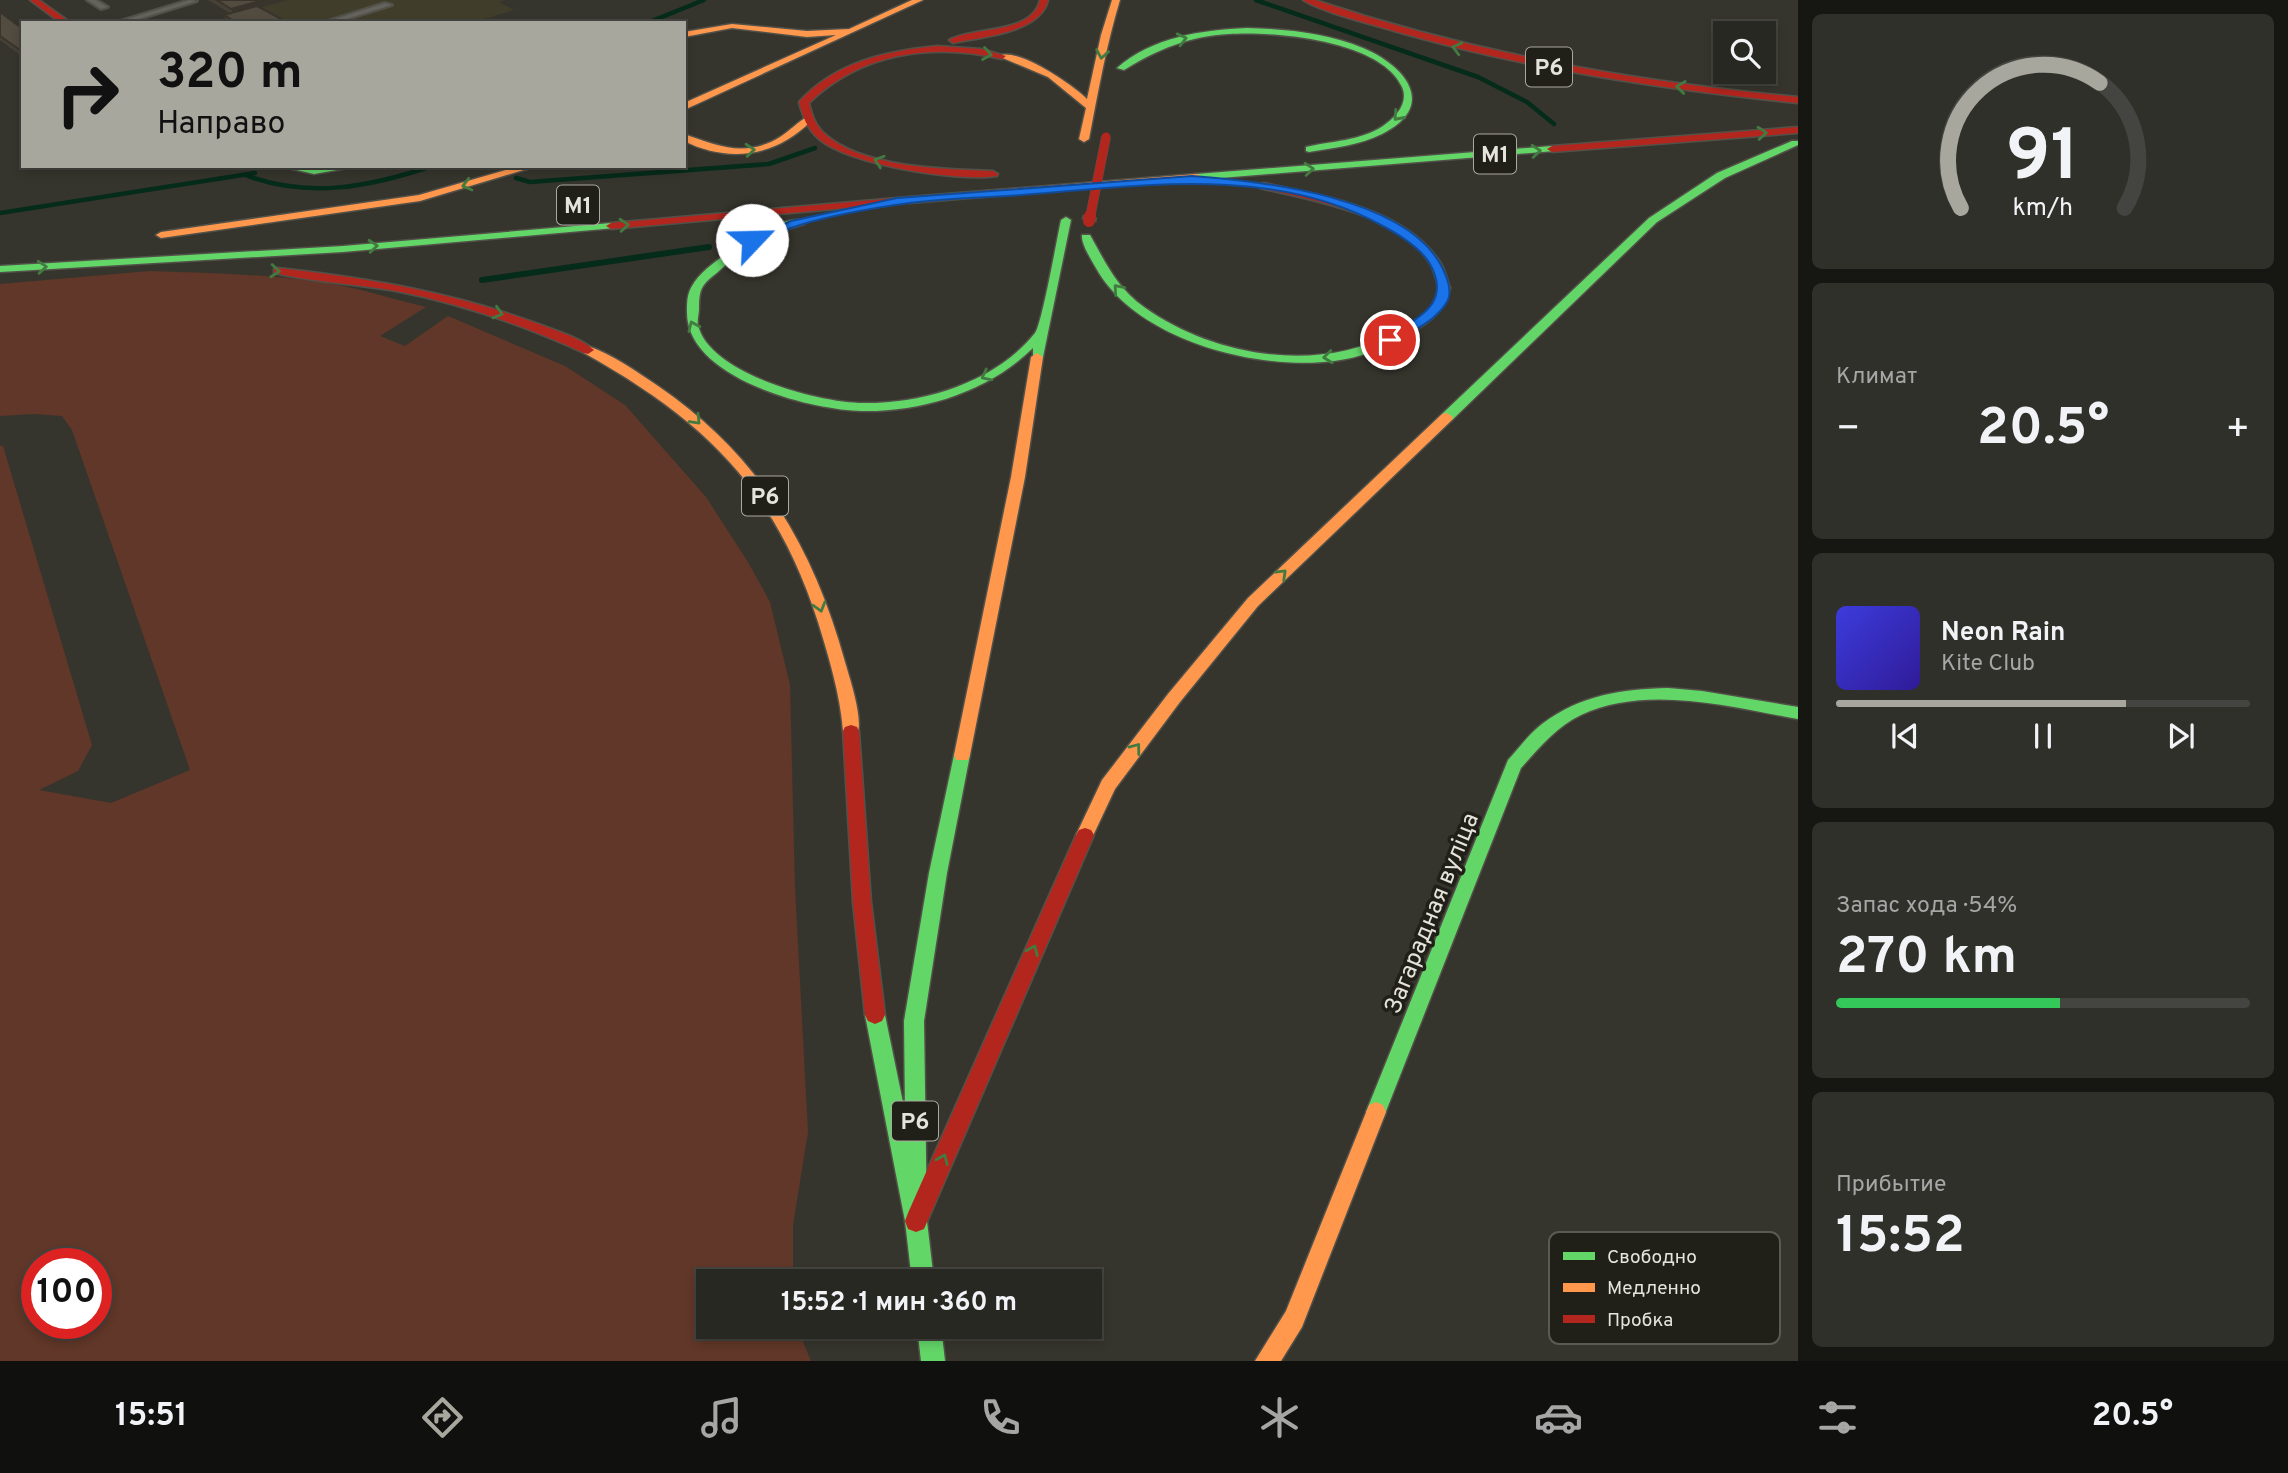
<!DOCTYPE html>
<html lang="ru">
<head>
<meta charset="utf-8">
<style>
	:root { --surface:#282822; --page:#30302a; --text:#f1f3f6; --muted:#a5a6a5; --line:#444440; --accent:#a8a79e }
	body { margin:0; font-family:Overpass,sans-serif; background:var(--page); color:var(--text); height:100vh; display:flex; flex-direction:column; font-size:26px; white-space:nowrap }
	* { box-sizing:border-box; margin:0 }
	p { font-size:23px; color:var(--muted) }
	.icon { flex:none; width:38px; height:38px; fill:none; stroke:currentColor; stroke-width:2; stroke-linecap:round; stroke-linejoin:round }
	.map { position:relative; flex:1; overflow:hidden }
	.details { display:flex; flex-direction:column; gap:14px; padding:14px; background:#161613; width:490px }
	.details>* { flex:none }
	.hud { position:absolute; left:21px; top:21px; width:665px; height:147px; border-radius:0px; box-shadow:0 4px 10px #0003,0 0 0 2px var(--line); background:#a8a79e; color:#111; overflow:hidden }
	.buttons { position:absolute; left:1713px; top:21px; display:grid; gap:14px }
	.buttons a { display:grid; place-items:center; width:63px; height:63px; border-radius:0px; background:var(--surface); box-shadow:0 4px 10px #0003,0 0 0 2px var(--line); font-size:35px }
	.speed { position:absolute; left:21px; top:1248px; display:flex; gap:14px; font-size:35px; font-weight:700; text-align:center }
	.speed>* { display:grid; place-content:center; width:91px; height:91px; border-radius:50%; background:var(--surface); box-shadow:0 4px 10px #0003,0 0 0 2px var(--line); line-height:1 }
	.speed .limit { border:10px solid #d22; background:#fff; color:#111 }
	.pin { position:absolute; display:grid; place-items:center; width:60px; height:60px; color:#fff; margin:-30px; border:4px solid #fff; border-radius:50%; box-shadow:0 2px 7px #0007 }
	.me { position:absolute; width:77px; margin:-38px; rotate:66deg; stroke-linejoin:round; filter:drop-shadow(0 0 5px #0008) }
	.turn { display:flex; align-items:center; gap:24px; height:147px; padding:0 21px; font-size:32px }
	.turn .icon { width:91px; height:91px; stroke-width:2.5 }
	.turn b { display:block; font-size:49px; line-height:60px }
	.big { font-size:52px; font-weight:700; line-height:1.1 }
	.details .card { flex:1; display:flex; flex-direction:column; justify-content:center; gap:10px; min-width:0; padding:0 24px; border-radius:10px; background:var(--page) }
	.details .dial { align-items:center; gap:0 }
	.dial svg { height:182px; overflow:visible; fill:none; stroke:var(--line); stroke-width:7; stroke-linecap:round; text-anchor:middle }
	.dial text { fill:var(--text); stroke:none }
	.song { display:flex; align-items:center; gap:21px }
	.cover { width:84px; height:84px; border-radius:10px; background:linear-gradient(135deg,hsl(240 70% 55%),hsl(250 70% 35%)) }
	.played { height:7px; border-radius:4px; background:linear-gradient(90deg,var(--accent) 70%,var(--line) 70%) }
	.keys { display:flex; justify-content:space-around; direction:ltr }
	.heat { display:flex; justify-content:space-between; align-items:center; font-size:38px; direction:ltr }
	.charge { height:10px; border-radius:5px; background:linear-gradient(90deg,#34c759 54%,var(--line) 0) }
	.trip { position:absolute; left:696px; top:1269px; width:406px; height:70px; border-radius:0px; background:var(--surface); box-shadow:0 4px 10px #0003,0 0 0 2px var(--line); font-weight:700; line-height:70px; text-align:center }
	.tabs { display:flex; height:112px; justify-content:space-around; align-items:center; background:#10100e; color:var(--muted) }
	.tabs .icon { width:49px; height:49px }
	.tabs .active { color:var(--accent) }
	.tabs b { font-size:32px; color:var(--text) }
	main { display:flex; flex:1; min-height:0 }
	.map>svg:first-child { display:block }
	.built { fill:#403e2a }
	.green { fill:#603728; fill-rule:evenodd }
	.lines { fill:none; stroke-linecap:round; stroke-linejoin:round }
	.stream-far1 { stroke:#052b1a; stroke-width:4.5 }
	.stream { stroke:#052b1a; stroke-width:6 }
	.lane-casing { stroke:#525149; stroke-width:4 }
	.fast-casing { stroke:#525149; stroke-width:3 }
	.slow-casing { stroke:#525149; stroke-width:3 }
	.jam-casing { stroke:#525149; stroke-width:3 }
	.lane { fill:#63625d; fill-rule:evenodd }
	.fast { fill:#63d668; fill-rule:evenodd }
	.slow { fill:#ff974d; fill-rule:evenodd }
	.jam { fill:#b3261e; fill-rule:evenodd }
	.jam-bridge-far1-casing { stroke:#525149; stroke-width:10; stroke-linecap:butt }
	.jam-bridge-casing { stroke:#525149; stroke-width:15; stroke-linecap:butt }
	.jam-bridge-far1 { stroke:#b3261e; stroke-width:9 }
	.jam-bridge { stroke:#b3261e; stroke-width:12 }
	.wall { fill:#474036 }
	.shaded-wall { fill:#39342c }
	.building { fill:#524b3f; stroke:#39342c; stroke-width:2 }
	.oneway { stroke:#427a40 }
	.route { fill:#1a73e8; stroke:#114b97; stroke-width:2 }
	.labels { text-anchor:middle; stroke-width:7; stroke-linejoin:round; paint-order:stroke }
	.shield { fill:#201f18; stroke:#aaa9a0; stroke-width:2 }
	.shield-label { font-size:23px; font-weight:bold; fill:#e5e4db }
	.street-label { font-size:24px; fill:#e5e4db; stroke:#201f18 }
	.key { fill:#201f18; stroke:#5b5a52; stroke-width:2 }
	.key-label { font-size:19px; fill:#e5e4db }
</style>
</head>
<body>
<main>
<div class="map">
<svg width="1798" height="1361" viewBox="0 0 1798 1361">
	<rect width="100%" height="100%" fill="#36352d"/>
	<polygon class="built" points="208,0 505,0 499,2 514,10 471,23 228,23 238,17"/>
	<path class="green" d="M150 271C207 273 265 274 321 282 357 287 392 299 426 307L380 336 405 346 448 316 565 366 625 405 706 497 748 562 770 602 790 685 795 887 808 1132 793 1225V1281H709V1326L797 1327 811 1361H0V446H3L92 745 78 771 39 790 111 803 190 770 72 430 62 416 34 414 0 416V284ZM37 1264H96V1323H37Z"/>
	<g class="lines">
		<g class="stream-far1">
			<polyline points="1256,0 1478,77 1527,102 1554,124"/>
			<polyline points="647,23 704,0"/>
			<path d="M245 175C308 199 370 187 432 166"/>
			<polyline points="516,178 530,182 769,164 815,148"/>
			<polyline points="0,213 255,173"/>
		</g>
		<polyline class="stream" points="482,280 709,247"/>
		<defs>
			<g id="lane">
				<polygon points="87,0 96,0 108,7 101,9"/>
				<polygon points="189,0 197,1 126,23 114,23"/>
				<polygon points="385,3 392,5 334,23 322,23"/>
			</g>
			<g id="fast">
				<path d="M1247 28C1287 29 1327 33 1363 48 1406 66 1438 106 1382 134 1360 145 1333 148 1309 152L1306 151V147C1331 141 1360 141 1383 126 1396 117 1409 103 1402 87 1381 40 1273 31 1229 34 1190 36 1158 49 1124 70L1117 68C1152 37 1202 30 1247 28Z"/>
				<polygon points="1792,141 1798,141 1798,145 1725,178 1657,222 1452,420 1442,420 1442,414 1649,218 1717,173"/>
				<polygon points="1552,146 1555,147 1555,151 1196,180 1191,177 1196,174"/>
				<polygon points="279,166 360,166 314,174"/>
				<path d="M1066 217 1071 220 1043 357 1041 360H1033V348C989 391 924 412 862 411 810 410 685 378 687 311 687 303 687 294 692 286 699 273 715 262 727 253 746 238 779 217 804 220V224C772 233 745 247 721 269 715 275 706 280 702 288 699 294 699 302 699 309 699 313 697 320 698 325 709 374 820 403 863 403 923 404 996 382 1035 333 1042 324 1057 238 1061 220Z"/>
				<polygon points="611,223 616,226 615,228 343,252 0,272 0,266 343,246"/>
				<path d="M1082 235H1090C1106 263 1116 287 1144 307 1212 356 1317 374 1393 333 1407 326 1423 318 1432 305 1436 299 1437 292 1440 286L1450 288C1445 313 1425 325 1404 337 1382 349 1359 358 1334 361 1257 371 1136 340 1096 268 1091 259 1081 244 1082 235Z"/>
				<path d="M1668 688 1702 691 1798 707V719C1730 707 1647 684 1581 715 1556 727 1539 748 1521 768L1383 1119 1376 1122 1369 1119 1366 1112 1508 760C1519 748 1529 734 1542 724 1580 695 1622 689 1668 688Z"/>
				<polygon points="962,749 968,750 970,755 947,873 924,1021 927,1221 934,1281 912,1281 905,1221 865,1015 868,1009 875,1006 882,1009 885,1015 905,1112 904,1021 929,873 954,755 956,750"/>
				<polygon points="917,1326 941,1326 945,1361 921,1361"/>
			</g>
			<g id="slow">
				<polygon points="912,0 923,0 684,110 684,103 836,35 807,37 732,28 684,37 684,32 732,24 807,31 849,29"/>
				<path d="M1112 0H1120C1106 46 1098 93 1089 139L1084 142 1079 139 1086 108 1048 77 998 56C1017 46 1073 85 1087 99L1101 35Z"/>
				<path d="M807 117 812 120 810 122C775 157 728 163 684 141V134C718 146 746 158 780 137 790 131 797 122 807 117Z"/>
				<polygon points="520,166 537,166 420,201 161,238 156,235 161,232 419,195"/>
				<polygon points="1196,174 1200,175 1200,179 909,203 904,200 909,197"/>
				<path d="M588 346C612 354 637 372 658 386 759 455 813 546 845 662 850 679 864 721 857 735H845L843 731C840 694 829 658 818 622 775 488 704 420 584 353L582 350Z"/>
				<polygon points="1037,353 1043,357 1025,477 970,755 968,760 956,760 954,755 1011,477 1031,357"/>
				<polygon points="1447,413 1453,417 1452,420 1258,606 1180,702 1115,789 1091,840 1085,842 1079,840 1076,835 1102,780 1168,694 1248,598 1442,414"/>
				<polygon points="1376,1102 1383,1105 1386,1112 1302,1327 1281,1361 1255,1361 1286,1311 1369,1105"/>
			</g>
			<g id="jam">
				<polygon points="30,0 39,0 71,23 61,23"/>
				<path d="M1040 0H1048C1041 33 981 37 953 43L949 40C973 26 1032 35 1040 0Z"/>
				<path d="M1303 0H1315C1474 53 1631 81 1798 97V103C1661 89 1526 69 1394 31 1368 23 1324 13 1303 0Z"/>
				<path d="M937 46 981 49 1006 56 1002 59C933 43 862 52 809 103 812 115 815 126 826 135 864 168 945 169 993 171L998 174 997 176C958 182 849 165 819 139 807 129 803 117 799 102 835 62 886 51 937 46Z"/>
				<polygon points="1798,127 1798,133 1552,152 1547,149 1552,146"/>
				<path d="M1264 183C1323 196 1404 208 1440 262 1445 269 1447 280 1450 288L1440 290C1436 282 1435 272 1431 265 1402 215 1312 200 1260 188V184Z"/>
				<polygon points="909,197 913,198 913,202 611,229 606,226 611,223"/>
				<path d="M278 268C368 278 456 293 541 325 557 331 581 338 594 350L588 354 584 353C523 325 462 304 396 291 356 284 314 282 274 273V269Z"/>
				<polygon points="851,725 857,727 859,731 871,902 885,1015 882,1021 875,1024 868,1021 865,1015 853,902 843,731 845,727"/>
				<polygon points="1085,828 1091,830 1094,835 924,1229 916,1232 908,1229 905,1221 908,1213 1076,835 1079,830"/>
			</g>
		</defs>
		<use href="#lane" class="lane-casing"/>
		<use href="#fast" class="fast-casing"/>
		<use href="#slow" class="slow-casing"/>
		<use href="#jam" class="jam-casing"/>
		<use href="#lane" class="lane"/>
		<use href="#fast" class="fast"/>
		<use href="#slow" class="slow"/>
		<use href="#jam" class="jam"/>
		<defs>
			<polyline id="jam-bridge-far1" points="1090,218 1106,137"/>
			<polyline id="jam-bridge" points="1089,221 1090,216"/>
		</defs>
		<use href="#jam-bridge-far1" class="jam-bridge-far1-casing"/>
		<use href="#jam-bridge" class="jam-bridge-casing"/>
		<use href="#jam-bridge-far1" class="jam-bridge-far1"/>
		<use href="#jam-bridge" class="jam-bridge"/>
	</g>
	<g class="wall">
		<polygon points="208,0 288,0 261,8 287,23 228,23 226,21 224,15 230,13"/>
		<polygon points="0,12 23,29 23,57 0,40"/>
	</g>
	<polygon class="shaded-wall" points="263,0 288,0 234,15 231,9"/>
	<g class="building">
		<polygon points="217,0 263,0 231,9"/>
		<polygon points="257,6 287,22 237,23 224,15"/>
		<polygon points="0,12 23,29 23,52 0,36"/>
	</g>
	<defs><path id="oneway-chevron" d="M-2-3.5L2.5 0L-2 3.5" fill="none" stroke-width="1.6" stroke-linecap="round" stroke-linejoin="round" transform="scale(1.75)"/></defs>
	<g class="oneway">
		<use href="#oneway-chevron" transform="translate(1182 39) rotate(-14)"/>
		<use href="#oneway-chevron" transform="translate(1457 48) rotate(-166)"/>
		<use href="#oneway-chevron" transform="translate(987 54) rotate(9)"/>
		<use href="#oneway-chevron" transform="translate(1102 54) rotate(100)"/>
		<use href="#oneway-chevron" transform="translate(1681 87) rotate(-173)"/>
		<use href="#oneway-chevron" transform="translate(1398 116) rotate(132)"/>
		<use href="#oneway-chevron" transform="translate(1762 133) rotate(-5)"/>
		<use href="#oneway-chevron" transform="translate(750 150) rotate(-5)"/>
		<use href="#oneway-chevron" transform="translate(1536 151) rotate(-5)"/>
		<use href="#oneway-chevron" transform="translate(879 161) rotate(-162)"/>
		<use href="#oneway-chevron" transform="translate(1309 169) rotate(-5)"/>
		<use href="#oneway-chevron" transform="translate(467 185) rotate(165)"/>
		<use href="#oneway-chevron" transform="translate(624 225) rotate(-5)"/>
		<use href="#oneway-chevron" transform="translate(373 246) rotate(-5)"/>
		<use href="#oneway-chevron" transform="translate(42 267) rotate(-4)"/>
		<use href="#oneway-chevron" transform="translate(275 271) rotate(5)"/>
		<use href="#oneway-chevron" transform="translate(1118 289) rotate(-131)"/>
		<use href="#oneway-chevron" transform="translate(498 313) rotate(17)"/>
		<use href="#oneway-chevron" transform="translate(693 326) rotate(-114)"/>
		<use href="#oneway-chevron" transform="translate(1328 357) rotate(174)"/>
		<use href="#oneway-chevron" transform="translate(986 376) rotate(153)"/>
		<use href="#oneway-chevron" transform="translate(696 420) rotate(46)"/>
		<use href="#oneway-chevron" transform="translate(1282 574) rotate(-44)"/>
		<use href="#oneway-chevron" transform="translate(820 607) rotate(74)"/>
		<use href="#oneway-chevron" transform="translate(1136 748) rotate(-53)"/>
		<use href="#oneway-chevron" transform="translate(1033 950) rotate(-67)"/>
		<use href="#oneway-chevron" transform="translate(943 1159) rotate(-67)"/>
	</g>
	<path class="route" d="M1192 176C1262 181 1409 197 1443 269 1447 278 1452 290 1448 300 1438 320 1412 331 1394 343H1386V338C1415 318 1453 306 1430 264 1420 247 1398 234 1381 225 1271 165 1141 186 1022 195 980 198 937 198 895 205 863 210 827 216 797 226 782 231 768 239 752 243L747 240 791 221 897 198Z"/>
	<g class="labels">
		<g class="shield">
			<rect x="1526" y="47.5" width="46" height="39" rx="5"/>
			<rect x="1474" y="134.5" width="42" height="39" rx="5"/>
			<rect x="557" y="185.5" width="42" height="39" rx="5"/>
			<rect x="742" y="476.5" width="46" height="39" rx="5"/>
			<rect x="892" y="1101.5" width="46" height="39" rx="5"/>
		</g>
		<g class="shield-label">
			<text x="1549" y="75">Р6</text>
			<text x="1495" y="162">М1</text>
			<text x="578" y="213">М1</text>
			<text x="765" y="504">Р6</text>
			<text x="915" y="1129">Р6</text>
		</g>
		<g class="street-label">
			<text transform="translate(1431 913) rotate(-68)" y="8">Загарадная вуліца</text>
		</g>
	</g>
	<rect x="1549" y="1232" width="231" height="112" rx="10" class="key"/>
	<rect x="1563" y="1252" width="32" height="8" fill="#63d668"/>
	<rect x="1563" y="1283" width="32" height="9" fill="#ff974d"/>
	<rect x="1563" y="1315" width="32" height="8" fill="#b3261e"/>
	<g class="key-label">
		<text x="1607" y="1263">Свободно</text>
		<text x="1607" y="1294">Медленно</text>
		<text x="1607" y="1326">Пробка</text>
	</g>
</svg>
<div class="buttons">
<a><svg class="icon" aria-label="search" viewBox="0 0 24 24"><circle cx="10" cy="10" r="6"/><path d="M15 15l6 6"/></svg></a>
</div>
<div class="speed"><div class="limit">100</div></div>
<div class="pin" style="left:1390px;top:340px;background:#d93025"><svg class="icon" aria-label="arrive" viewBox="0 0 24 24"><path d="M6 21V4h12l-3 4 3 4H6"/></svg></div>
<svg class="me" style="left:752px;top:240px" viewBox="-20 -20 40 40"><circle r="19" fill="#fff"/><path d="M0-13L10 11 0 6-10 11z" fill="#1a73e8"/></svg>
<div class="trip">15:52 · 1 мин · 360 m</div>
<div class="hud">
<div class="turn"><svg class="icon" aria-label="right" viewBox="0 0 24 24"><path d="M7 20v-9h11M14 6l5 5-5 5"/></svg><div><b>320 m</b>Направо</div></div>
</div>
</div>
<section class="details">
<div class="card dial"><svg viewBox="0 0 100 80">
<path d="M14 69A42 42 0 1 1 86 69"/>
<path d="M14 69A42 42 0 0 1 75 14" stroke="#a8a79e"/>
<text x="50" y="56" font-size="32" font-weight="700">91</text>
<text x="50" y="72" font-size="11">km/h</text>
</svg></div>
<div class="card"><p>Климат</p>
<div class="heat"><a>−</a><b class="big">20.5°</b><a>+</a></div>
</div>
<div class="card">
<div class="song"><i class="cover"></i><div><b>Neon Rain</b><p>Kite Club</p></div></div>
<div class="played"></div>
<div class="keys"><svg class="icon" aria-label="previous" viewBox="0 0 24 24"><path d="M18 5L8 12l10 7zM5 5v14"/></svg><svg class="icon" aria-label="pause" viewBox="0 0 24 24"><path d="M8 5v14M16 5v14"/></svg><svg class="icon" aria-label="next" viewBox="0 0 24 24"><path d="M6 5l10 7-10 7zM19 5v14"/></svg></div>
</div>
<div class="card"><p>Запас хода · 54%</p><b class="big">270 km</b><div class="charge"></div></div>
<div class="card"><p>Прибытие</p><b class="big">15:52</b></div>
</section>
</main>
<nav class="tabs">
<b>15:51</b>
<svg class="icon active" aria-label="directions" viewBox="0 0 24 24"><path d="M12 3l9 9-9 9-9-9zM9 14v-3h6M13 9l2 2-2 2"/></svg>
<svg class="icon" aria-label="music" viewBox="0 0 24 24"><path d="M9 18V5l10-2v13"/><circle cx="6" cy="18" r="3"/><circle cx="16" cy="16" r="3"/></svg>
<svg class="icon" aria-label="phone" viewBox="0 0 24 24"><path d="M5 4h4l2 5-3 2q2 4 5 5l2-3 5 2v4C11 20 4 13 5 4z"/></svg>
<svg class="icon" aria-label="climate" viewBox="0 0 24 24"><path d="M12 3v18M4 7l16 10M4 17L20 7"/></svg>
<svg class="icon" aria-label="car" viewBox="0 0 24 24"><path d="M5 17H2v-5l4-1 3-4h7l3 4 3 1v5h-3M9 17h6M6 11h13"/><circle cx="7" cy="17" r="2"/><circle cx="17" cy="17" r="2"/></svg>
<svg class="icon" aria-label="filters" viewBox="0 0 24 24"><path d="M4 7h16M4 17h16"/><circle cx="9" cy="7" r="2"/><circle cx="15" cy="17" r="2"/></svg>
<b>20.5°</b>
</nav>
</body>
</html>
